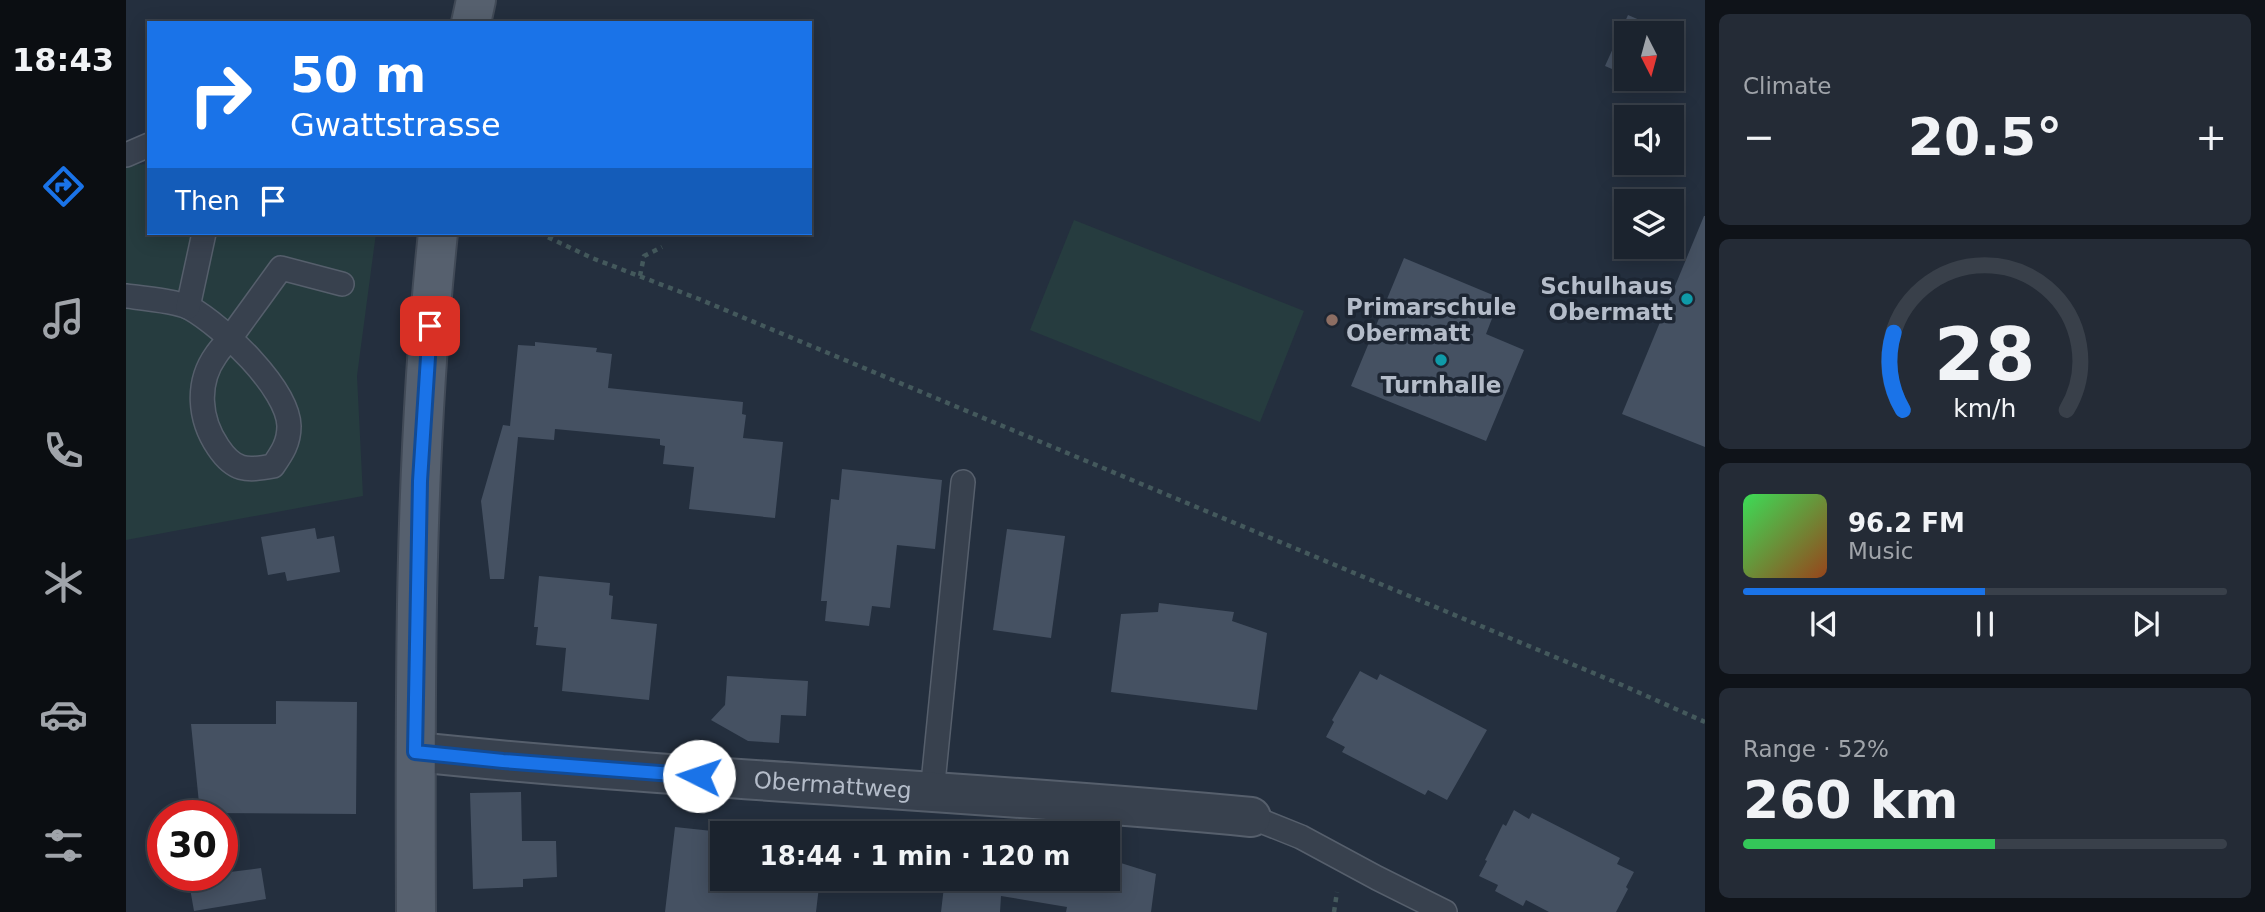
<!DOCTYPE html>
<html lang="en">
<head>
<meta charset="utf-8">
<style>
	:root { --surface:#1b232e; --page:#242b36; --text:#f1f3f6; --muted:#a0a4aa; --line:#39404a; --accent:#1a73e8 }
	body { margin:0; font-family:"DejaVu Sans",sans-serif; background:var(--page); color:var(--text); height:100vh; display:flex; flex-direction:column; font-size:26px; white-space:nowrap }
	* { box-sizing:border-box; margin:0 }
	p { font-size:23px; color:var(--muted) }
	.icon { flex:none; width:38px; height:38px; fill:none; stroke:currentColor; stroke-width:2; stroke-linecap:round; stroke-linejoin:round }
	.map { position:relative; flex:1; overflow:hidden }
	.sheet { display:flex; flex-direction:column; gap:14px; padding:14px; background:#0f1319; width:560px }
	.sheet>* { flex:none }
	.top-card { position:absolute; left:21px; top:21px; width:665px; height:214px; border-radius:0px; box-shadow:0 4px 18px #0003,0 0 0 2px var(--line); background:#1a73e8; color:#fff; overflow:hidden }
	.needle { width:46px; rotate:174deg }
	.controls { position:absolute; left:1488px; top:21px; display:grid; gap:14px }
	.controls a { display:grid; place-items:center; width:70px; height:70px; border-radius:0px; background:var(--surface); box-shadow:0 4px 18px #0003,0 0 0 2px var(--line); font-size:35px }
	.speed { position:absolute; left:21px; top:800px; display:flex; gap:14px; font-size:35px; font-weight:700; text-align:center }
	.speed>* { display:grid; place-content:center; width:91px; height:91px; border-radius:50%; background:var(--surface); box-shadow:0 4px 18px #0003,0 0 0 2px var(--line); line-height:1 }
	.speed .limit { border:10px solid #d22; background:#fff; color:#111 }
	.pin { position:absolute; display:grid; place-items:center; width:60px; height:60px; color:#fff; margin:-30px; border-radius:14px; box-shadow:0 4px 10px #0006 }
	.me { position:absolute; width:77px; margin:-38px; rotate:274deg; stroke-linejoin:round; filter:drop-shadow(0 0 5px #0008) }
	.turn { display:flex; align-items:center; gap:24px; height:147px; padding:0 28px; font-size:32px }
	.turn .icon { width:91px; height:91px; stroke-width:2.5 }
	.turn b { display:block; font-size:49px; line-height:60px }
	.then { display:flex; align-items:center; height:66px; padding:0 28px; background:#0003; gap:14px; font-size:26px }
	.big { font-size:52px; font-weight:700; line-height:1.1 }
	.sheet .card { flex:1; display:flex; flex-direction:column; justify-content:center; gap:10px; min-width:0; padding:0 24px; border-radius:10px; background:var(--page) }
	.sheet .dial { align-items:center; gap:0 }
	.dial svg { height:182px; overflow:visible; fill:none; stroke:var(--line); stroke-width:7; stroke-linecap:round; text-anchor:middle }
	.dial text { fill:var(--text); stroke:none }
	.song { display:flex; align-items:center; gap:21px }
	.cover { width:84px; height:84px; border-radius:10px; background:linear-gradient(135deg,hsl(130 70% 55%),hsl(20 70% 35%)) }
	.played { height:7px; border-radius:4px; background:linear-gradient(90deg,var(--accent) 50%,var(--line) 50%) }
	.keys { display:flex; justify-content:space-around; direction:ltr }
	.heat { display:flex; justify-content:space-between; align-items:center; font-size:38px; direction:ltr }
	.charge { height:10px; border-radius:5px; background:linear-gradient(90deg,#34c759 52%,var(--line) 0) }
	.trip { position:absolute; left:584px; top:821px; width:410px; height:70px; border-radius:0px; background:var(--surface); box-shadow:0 4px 18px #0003,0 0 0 2px var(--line); font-weight:700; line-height:70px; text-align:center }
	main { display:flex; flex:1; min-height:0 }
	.tabs { display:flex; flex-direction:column; width:126px; justify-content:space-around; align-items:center; background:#0b0e12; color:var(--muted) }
	.tabs .icon { width:49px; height:49px }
	.tabs .active { color:var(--accent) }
	.tabs b { font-size:32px; color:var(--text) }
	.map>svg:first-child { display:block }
	.green { fill:#263c3f }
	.building { fill:#455162 }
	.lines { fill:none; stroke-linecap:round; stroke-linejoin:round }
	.lane-casing { stroke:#565f6c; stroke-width:26 }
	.street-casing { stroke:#565f6c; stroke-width:42 }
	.primary-casing { stroke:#414a57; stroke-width:42 }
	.path { stroke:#44595c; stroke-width:4.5; stroke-dasharray:5 5; stroke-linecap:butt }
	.lane { stroke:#38414e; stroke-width:23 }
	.street { stroke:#38414e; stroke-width:38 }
	.primary { stroke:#56606e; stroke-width:38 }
	.route-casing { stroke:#114b97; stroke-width:18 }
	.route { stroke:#1a73e8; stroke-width:12 }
	.culture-dot { fill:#0f9aa8; stroke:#1d2633; stroke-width:2.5 }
	.education-dot { fill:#8d6e63; stroke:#1d2633; stroke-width:2.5 }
	.labels { text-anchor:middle; stroke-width:7; stroke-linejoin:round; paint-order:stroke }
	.poi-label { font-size:23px; font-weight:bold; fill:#b4bcc9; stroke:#1d2633; text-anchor:end }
	.street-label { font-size:23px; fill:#b4bcc9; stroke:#1d2633 }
</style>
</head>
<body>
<main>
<nav class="tabs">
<b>18:43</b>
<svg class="icon active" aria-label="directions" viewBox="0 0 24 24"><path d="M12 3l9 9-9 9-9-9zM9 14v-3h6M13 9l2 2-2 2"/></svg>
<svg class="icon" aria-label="music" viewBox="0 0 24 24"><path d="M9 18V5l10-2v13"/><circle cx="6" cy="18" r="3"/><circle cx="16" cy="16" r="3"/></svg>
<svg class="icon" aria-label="phone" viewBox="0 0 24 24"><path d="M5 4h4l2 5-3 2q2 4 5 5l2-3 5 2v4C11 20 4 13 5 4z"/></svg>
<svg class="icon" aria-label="climate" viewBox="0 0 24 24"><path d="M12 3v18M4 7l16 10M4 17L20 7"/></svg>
<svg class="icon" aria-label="car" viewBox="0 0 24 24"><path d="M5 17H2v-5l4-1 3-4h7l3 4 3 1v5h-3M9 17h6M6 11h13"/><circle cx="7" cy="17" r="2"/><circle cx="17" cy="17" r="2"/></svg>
<svg class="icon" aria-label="filters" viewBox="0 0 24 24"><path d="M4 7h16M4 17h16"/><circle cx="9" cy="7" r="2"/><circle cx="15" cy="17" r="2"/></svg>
</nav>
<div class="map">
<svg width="1579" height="912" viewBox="0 0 1579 912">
	<rect width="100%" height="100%" fill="#242f3e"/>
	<g class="green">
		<polygon points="23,164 23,233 250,233 231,376 237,496 0,540 0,165"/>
		<polygon points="948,220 1178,311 1134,422 904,330"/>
	</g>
	<g class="building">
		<polygon points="1502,15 1544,33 1500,33 1500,75 1479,66"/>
		<polygon points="1545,34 1560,41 1560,53 1543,93 1509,79 1545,79"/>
		<polygon points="1578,216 1579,216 1579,447 1496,414"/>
		<polygon points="1278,258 1374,298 1360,334 1398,350 1360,441 1225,386"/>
		<polygon points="409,342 471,348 470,352 486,354 482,388 617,402 616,414 620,415 617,438 657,442 649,518 563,509 568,467 537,464 539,446 534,445 534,439 429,429 428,440 392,437 378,579 364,579 355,501 377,425 384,426 392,345 409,346"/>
		<polygon points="716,469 816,480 809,549 771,545 764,608 746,606 743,626 699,621 701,601 695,601 705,499 713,500"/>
		<polygon points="189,528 191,539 208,536 214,572 161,581 159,572 142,575 135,537"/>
		<polygon points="881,529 939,536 925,638 867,630"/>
		<polygon points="413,576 484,583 483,595 487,596 485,619 531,624 523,700 436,691 440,648 410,645 412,627 408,627"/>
		<polygon points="1033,603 1108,612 1106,621 1141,633 1131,710 985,692 995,614 1032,612"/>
		<polygon points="1234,671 1251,680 1254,674 1361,730 1321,800 1302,790 1299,795 1216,752 1219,747 1200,737 1208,722 1206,720"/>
		<polygon points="601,676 682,681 680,716 655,715 653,743 622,741 585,720 599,705"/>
		<polygon points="150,701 231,702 230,814 74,813 65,724 150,724"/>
		<polygon points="395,792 396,841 430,841 431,877 397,879 397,887 347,889 344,793"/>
		<polygon points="1388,810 1403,819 1406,813 1494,858 1491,864 1508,872 1500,887 1502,889 1490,912 1423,912 1400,900 1397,906 1369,891 1372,885 1353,876 1361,861 1359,860 1377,824 1380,826"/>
		<polygon points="549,827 605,833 597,833 597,878 694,878 690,912 539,912"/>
		<polygon points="982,859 1030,874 1025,912 940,912 941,907 875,896 874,912 815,912 819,878 982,878"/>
		<polygon points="135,868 140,899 68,911 62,877 96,875 96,873"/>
	</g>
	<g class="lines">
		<defs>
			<g id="lane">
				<polyline points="0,155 23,145"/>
				<path d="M0 296C16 298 51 301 64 308 96 326 162 388 163 426 163 443 156 453 147 466 120 471 108 471 92 447 73 419 70 383 90 355 96 346 104 339 110 330 125 309 140 289 155 268L216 284"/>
				<polyline points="62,307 78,233"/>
				<polyline points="806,793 837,482"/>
				<polyline points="1125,817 1175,837 1251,878 1319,912"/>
			</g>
			<g id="street">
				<path id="s1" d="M290 752C568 781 847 790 1125 817"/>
			</g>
			<g id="primary">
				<polyline points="345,23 350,0"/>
				<path d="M290 912C289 685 288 459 312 233"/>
			</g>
		</defs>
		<use href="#lane" class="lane-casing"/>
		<use href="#street" class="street-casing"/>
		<use href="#primary" class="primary-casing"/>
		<g class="path">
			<polyline points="413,233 466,258 573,299 1496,685 1579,722"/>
			<polyline points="514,276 518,256 536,247"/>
			<polyline points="1208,912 1211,892"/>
		</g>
		<use href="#lane" class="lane"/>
		<use href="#street" class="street"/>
		<use href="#primary" class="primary"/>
	</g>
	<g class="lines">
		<defs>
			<polyline id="route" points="304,326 294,481 289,752 377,761 573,776"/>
		</defs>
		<use href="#route" class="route-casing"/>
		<use href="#route" class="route"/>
	</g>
	<g class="culture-dot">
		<circle cx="1561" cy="299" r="7"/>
		<circle cx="1315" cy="360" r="7"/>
	</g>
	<circle class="education-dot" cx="1206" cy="320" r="7"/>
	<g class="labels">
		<g class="poi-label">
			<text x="1547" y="294">Schulhaus<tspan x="1547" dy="26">Obermatt</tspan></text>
			<text x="1220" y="315" text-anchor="start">Primarschule<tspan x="1220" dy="26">Obermatt</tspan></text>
			<text x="1315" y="393" text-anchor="middle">Turnhalle</text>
		</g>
		<g class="street-label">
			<text dy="8" stroke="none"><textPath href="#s1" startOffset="418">Obermattweg</textPath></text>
		</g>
	</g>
</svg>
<div class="controls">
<a><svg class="needle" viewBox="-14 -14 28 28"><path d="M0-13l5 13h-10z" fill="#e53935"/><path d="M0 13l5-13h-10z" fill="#a0a4aa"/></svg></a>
<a><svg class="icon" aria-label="sound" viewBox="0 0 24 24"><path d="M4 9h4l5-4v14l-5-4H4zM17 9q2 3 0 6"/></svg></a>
<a><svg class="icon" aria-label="layers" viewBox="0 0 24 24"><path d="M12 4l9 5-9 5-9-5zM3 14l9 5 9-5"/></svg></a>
</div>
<div class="speed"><div class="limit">30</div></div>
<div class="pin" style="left:304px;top:326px;background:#d93025"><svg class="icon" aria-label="arrive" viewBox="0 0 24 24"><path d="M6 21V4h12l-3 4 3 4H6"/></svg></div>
<svg class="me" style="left:573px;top:776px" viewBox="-20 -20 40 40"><circle r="19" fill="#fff"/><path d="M0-13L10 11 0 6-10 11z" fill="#1a73e8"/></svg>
<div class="trip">18:44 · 1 min · 120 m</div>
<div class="top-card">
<div class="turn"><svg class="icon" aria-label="right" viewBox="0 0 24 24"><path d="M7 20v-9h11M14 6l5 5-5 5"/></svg><div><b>50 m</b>Gwattstrasse</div></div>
<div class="then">Then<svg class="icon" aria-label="arrive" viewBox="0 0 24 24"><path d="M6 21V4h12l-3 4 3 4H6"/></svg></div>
</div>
</div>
<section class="sheet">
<div class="card"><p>Climate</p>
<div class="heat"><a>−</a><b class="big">20.5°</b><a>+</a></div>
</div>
<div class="card dial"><svg viewBox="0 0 100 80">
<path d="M14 69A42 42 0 1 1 86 69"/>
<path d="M14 69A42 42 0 0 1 10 35" stroke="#1a73e8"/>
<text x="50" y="56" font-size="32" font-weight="700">28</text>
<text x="50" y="72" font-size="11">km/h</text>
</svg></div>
<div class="card">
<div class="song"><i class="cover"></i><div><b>96.2 FM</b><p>Music</p></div></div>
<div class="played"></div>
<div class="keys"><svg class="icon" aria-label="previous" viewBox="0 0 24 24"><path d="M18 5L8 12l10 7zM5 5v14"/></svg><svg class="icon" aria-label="pause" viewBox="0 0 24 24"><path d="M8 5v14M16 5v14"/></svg><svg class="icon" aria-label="next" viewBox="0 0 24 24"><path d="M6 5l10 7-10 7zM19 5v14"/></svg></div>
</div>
<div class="card"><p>Range · 52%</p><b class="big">260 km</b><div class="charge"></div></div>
</section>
</main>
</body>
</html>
